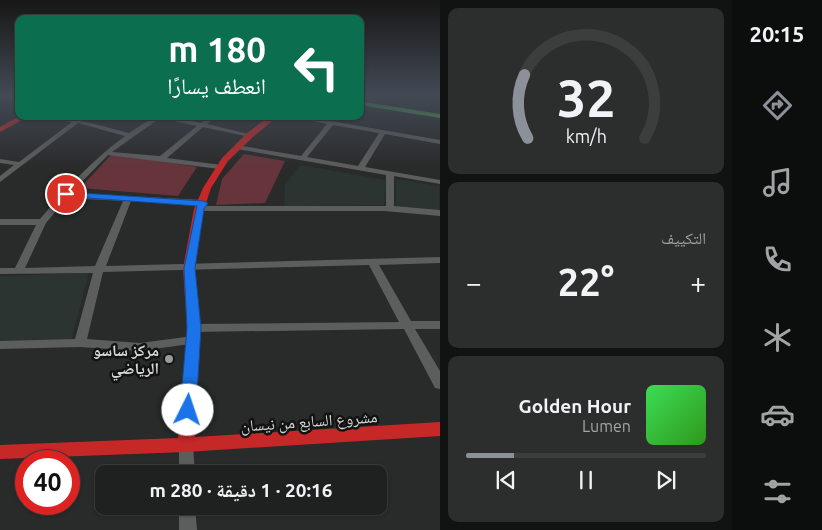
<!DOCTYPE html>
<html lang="ar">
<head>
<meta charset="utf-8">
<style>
	:root { --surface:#1f2020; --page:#2c2d2d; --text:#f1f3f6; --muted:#a1a3a5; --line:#3c3e3e; --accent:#8c9099 }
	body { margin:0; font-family:Ubuntu,"Noto Naskh Arabic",sans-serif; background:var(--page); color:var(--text); direction:rtl; height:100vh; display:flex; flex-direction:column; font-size:19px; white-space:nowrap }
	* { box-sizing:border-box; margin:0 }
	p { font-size:16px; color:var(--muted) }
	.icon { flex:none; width:28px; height:28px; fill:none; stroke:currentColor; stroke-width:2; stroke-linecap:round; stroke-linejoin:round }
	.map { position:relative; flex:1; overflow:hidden; direction:ltr }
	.drawer { display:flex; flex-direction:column; gap:8px; padding:8px; background:#111212; width:292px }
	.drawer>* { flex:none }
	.banner { position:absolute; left:15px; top:15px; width:349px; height:105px; border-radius:10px; box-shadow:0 1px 4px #0004,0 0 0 1px var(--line); direction:rtl; background:#0b6e4f; color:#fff; overflow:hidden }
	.speed { position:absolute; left:15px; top:450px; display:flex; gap:10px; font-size:25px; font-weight:700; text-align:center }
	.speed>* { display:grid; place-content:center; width:65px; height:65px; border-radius:50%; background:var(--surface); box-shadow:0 1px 4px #0004,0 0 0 1px var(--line); line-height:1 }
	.speed .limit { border:8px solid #d22; background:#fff; color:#111 }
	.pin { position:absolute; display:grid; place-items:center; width:42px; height:42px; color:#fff; margin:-21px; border:2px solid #fff; border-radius:50%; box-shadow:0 1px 5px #0007 }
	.me { position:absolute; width:55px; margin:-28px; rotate:4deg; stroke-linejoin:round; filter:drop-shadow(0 0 4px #0008) }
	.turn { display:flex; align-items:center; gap:18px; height:105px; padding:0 15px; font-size:22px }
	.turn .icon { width:65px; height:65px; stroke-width:2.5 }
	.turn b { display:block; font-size:35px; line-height:42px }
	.big { font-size:38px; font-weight:700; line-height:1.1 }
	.drawer .card { flex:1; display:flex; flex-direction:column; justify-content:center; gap:8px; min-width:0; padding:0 18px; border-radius:10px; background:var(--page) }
	.drawer .dial { align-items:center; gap:0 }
	.dial svg { height:130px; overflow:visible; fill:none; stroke:var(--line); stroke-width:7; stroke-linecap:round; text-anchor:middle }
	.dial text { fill:var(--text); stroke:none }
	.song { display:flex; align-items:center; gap:15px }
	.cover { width:60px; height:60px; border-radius:8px; background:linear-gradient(135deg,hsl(130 70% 55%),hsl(110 70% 35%)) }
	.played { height:5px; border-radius:2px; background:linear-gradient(90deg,var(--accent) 20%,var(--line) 20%) }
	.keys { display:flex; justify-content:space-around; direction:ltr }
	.heat { display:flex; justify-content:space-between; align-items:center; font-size:28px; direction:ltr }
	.trip { position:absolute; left:95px; top:465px; width:292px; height:50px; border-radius:10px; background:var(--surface); box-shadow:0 1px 4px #0004,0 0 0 1px var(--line); font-weight:700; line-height:50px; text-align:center; direction:rtl }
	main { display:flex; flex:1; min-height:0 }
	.tabs { display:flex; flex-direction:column; width:90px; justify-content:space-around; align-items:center; background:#0c0d0d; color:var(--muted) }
	.tabs .icon { width:35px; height:35px }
	.tabs .active { color:var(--accent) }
	.tabs b { font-size:22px; color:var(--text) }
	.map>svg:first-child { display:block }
	.built { fill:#2b3431 }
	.green { fill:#66343a }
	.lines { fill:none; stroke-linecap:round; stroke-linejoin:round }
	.street { fill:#5c5d5d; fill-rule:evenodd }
	.fast { fill:#4caf50; fill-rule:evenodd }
	.jam { fill:#c62828; fill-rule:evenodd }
	.route { fill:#1a73e8; stroke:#114b97 }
	.poi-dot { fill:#999a9a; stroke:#121312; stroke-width:2 }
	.labels { text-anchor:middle; stroke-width:5; stroke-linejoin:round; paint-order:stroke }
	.near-poi-label { font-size:16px; font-weight:bold; fill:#d5d7d6; stroke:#121312; text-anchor:end }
	.near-street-label { font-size:16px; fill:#d5d7d6; stroke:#121312 }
</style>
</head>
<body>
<main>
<nav class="tabs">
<b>20:15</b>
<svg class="icon active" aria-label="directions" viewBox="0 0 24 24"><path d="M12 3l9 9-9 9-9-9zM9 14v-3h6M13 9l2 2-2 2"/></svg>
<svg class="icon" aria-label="music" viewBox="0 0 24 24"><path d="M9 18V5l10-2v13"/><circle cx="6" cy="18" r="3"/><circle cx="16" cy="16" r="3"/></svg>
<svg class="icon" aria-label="phone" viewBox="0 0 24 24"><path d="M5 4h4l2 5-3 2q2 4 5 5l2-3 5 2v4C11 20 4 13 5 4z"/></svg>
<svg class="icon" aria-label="climate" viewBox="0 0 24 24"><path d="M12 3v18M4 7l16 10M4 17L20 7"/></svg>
<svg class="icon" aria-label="car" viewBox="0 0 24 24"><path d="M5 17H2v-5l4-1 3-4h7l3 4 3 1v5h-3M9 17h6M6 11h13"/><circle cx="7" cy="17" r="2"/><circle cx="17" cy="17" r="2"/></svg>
<svg class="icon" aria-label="filters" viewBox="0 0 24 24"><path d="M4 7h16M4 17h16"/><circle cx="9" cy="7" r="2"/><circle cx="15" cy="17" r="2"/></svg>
</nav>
<section class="drawer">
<div class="card dial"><svg viewBox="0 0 100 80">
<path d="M14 69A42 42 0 1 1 86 69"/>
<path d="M14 69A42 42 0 0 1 12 30" stroke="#8c9099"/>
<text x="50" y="56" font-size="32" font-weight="700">32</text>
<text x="50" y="72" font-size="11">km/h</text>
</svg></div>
<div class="card"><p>التكييف</p>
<div class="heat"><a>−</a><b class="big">22°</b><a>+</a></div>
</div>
<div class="card">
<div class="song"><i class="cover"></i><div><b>Golden Hour</b><p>Lumen</p></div></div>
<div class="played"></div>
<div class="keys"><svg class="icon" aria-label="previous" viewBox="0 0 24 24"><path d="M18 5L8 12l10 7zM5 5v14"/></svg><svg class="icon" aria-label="pause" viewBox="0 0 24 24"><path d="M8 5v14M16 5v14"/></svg><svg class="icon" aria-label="next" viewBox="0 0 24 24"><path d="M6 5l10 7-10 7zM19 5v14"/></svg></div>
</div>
</section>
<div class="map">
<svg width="440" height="530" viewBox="0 0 440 530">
	<rect width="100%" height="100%" fill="#292a2a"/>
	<g class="built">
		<polygon points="300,165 386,180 384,205 284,206 285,185"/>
		<polygon points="396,179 439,186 439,210 396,206"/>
		<polygon points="89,273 71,341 0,343 0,276"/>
	</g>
	<g class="green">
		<polygon points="112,154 197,167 178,196 80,188"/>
		<polygon points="244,154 285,161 265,203 216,205 222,179"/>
	</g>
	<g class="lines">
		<g class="street">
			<polygon points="0,95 19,95 19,99 0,97"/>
			<path d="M36 116C69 116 98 125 129 133L155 116H168L201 123 211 116H218L207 124 253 135 250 137 203 127 167 158 222 165V169H219L108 155 71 193 203 200 207 203 203 206 131 201 106 266 440 257V263L379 265 411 321H440V329H415L440 371V389L435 388 404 329 194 332 190 331 188 328 190 325 194 324 399 322 369 265 103 272 87 339 140 343 193 336 197 337 199 340 197 343 140 351 80 347 0 349V341L75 339 93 273 0 274V268H15L36 225H0V219H40C66 189 92 160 125 136L78 123 0 182V176L14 165 0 163V159L19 162 72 122ZM160 118 197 126 160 156 112 152ZM67 198 123 201 95 266 25 268 46 223Z"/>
			<path d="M287 116H302L440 140V144L385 134 365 167 440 180V184L394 176V206L440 210V216L384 211H196V207L199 206H386V175L237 149 234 147 237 145 301 156 327 124ZM333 125 379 133 358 166 307 157Z"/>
			<polygon points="186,439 191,440 193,445 195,474 179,474 179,445 181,440"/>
			<polygon points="179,506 195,506 197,530 179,530"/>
		</g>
		<polygon class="fast" points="363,95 366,97 364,102 440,114 440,118 360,105 360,97"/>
		<g class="jam">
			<polygon points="20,116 29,116 0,132 0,127"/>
			<polygon points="270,116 278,116 253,137 228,161 211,188 204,209 195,268 201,328 195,437 440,422 440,436 186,452 0,459 0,445 178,438 187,328 183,268 194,209 203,188 222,158 247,133"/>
		</g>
	</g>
	<linearGradient id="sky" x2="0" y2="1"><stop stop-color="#171717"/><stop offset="0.56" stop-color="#434a55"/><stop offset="1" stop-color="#434a55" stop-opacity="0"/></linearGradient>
	<rect width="440" height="169" fill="url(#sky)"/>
	<polygon class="route" points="66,192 203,201 208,203 204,209 195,268 201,328 196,410 194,415 188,417 183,415 180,410 187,328 184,268 197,206 62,196 61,194"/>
	<circle class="poi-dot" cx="169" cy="359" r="5"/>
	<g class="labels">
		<g class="near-poi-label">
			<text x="159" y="356">مركز ساسو<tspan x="159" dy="18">الرياضي</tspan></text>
		</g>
		<g class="near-street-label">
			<text transform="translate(309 421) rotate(-4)" y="6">مشروع السابع من نيسان</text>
		</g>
	</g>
</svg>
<div class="speed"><div class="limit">40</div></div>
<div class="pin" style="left:66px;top:194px;background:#d93025"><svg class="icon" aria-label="arrive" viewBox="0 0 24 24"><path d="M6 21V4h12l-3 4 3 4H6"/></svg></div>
<svg class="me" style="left:188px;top:410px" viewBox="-20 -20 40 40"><circle r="19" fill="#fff"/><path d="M0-13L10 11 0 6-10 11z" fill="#1a73e8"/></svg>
<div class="trip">20:16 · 1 دقيقة · 280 m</div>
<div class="banner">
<div class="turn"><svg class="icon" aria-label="left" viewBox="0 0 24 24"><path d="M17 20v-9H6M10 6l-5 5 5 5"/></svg><div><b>180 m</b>انعطف يسارًا</div></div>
</div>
</div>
</main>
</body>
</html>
